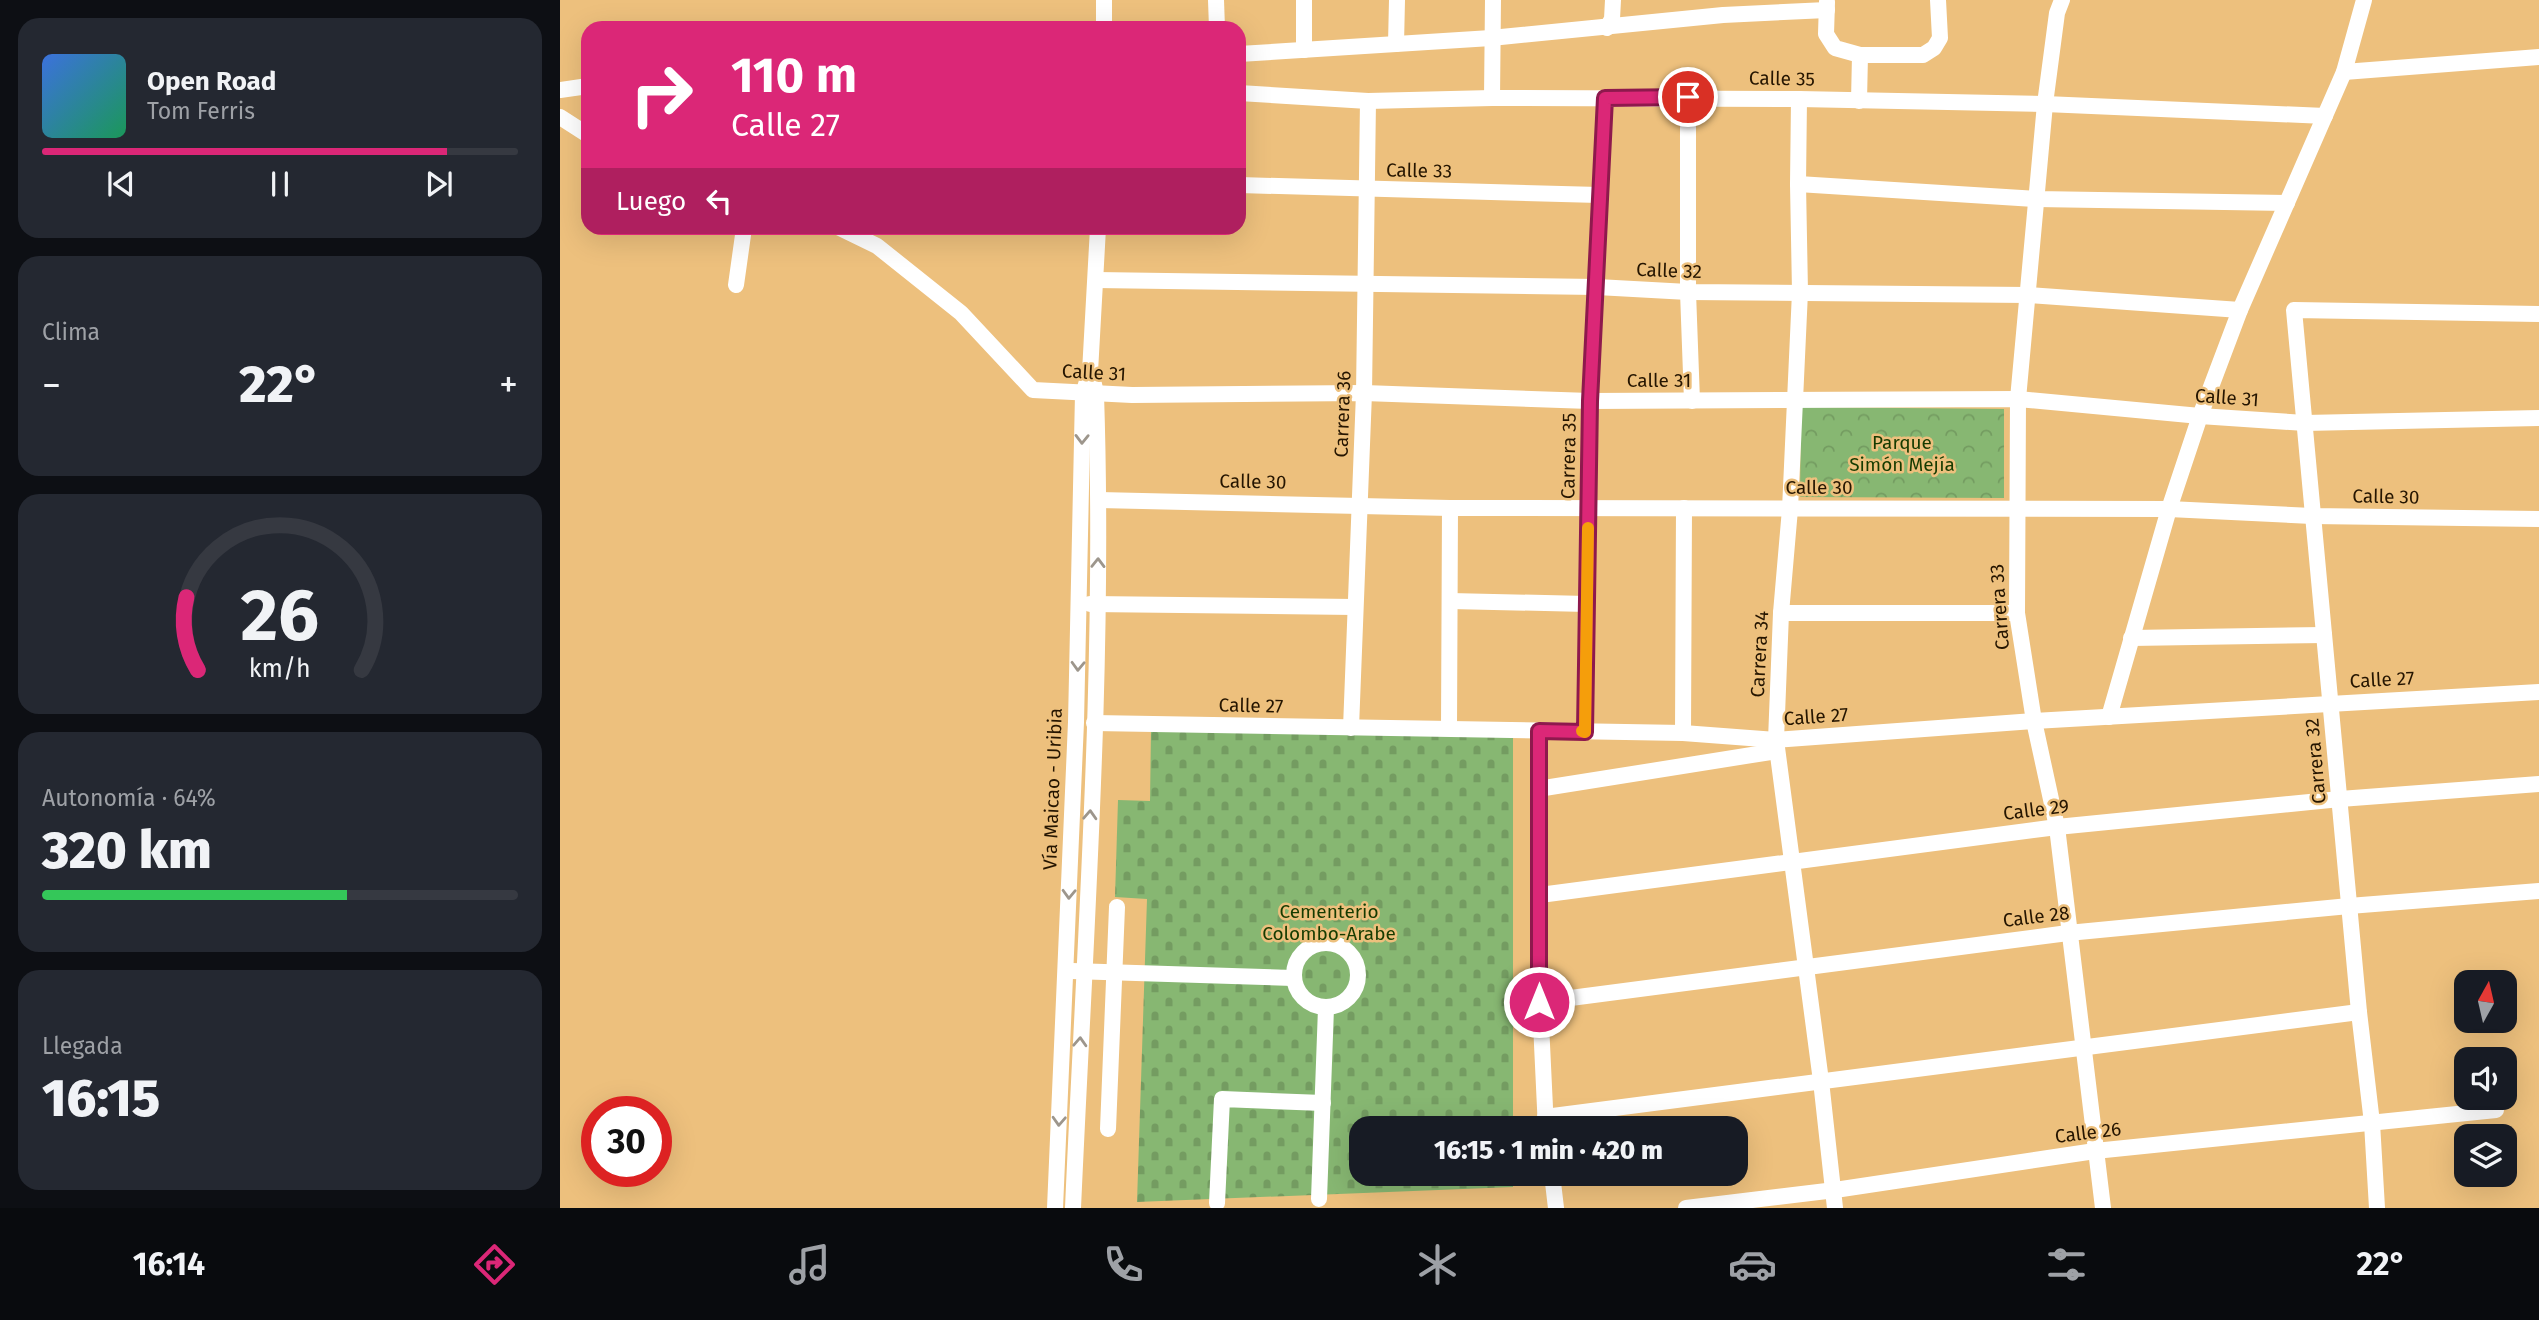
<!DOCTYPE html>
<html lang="es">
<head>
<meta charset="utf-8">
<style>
	:root { --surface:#171b24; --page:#242831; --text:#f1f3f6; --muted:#9ea1a6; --line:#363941; --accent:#db2777 }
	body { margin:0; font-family:"Fira Sans",sans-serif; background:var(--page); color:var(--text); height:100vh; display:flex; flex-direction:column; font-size:26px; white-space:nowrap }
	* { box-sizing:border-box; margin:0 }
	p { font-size:23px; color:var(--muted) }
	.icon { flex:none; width:38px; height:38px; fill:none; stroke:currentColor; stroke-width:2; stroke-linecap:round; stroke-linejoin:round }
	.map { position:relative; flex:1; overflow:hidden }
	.side { display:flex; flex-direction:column; gap:18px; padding:18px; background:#0d0f14; width:560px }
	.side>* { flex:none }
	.banner { position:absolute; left:21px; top:21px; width:665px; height:214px; border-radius:21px; box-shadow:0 7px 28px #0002; background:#db2777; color:#fff; overflow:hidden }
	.needle { width:46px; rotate:8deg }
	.fabs { position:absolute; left:1894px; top:970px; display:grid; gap:14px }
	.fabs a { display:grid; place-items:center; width:63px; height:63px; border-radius:14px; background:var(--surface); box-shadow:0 7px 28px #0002; font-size:35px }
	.speed { position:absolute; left:21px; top:1096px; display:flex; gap:14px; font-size:35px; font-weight:700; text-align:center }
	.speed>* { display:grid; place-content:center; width:91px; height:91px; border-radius:50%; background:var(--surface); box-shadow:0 7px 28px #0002; line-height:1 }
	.speed .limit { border:10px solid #d22; background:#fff; color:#111 }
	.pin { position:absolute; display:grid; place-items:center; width:60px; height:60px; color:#fff; margin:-30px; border:4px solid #fff; border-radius:50%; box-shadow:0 2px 7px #0007 }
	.me { position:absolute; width:77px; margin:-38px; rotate:0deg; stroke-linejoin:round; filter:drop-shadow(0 0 5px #0008) }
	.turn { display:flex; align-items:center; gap:24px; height:147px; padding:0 35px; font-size:32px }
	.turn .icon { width:91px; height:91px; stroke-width:2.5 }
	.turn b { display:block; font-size:49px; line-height:60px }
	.then { display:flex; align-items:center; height:66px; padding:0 35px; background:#0003; gap:14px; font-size:26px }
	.big { font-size:52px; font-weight:800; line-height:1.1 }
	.side .widget { flex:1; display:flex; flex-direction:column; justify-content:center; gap:10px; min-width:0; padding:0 24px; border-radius:21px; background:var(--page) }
	.side .dial { align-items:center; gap:0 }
	.dial svg { height:182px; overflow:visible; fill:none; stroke:var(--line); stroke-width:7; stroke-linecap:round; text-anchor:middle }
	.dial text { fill:var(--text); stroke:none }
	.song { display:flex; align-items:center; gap:21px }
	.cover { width:84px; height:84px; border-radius:10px; background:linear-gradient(135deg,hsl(220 70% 55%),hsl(150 70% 35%)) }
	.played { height:7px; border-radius:4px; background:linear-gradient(90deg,var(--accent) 85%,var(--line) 85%) }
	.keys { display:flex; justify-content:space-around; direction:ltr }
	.heat { display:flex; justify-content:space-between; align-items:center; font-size:38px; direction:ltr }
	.charge { height:10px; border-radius:5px; background:linear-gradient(90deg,#34c759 64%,var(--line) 0) }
	.trip { position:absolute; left:789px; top:1116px; width:399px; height:70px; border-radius:21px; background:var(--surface); box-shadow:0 7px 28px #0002; font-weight:800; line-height:70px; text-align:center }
	.menu { display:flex; height:112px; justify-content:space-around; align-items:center; background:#090b0e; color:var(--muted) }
	.menu .icon { width:49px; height:49px }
	.menu .on { color:var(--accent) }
	.menu b { font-size:32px; color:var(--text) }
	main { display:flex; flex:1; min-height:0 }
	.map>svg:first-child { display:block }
	.cemetery { fill:url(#cemetery-stones) }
	.park { fill:url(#park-crowns) }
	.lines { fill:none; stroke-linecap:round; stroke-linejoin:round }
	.minor { stroke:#fff; stroke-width:16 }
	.oneway { stroke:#9d968c }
	.route-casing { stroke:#8e194d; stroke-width:18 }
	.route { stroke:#db2777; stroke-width:12 }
	.slow { stroke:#f59e0b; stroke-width:12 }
	.labels { text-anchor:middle; stroke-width:5; stroke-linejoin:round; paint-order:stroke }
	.street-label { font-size:19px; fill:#251500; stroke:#edc07d }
	.park-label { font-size:19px; fill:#153b00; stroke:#edc07d }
</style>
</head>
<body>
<main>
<section class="side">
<div class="widget">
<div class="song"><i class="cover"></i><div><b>Open Road</b><p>Tom Ferris</p></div></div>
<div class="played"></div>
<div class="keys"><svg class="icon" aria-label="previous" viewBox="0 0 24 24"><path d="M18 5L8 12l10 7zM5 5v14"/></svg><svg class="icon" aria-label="pause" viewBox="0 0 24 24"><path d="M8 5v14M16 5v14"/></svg><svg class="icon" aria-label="next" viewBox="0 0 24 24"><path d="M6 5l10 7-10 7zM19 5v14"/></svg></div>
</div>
<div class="widget"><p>Clima</p>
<div class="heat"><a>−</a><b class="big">22°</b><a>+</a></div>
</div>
<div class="widget dial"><svg viewBox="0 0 100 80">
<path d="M14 69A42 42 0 1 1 86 69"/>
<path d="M14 69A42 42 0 0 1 9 37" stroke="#db2777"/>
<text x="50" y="56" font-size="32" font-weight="700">26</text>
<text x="50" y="72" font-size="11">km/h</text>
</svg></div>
<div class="widget"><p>Autonomía · 64%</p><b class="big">320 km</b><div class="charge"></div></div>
<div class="widget"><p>Llegada</p><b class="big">16:15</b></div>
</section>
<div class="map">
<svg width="1979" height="1208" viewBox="0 0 1979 1208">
	<defs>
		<pattern id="cemetery-stones" width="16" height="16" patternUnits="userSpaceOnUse" patternTransform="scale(1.75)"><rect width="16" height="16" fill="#87b772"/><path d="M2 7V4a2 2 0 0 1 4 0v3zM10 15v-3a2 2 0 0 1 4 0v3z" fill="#749c61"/></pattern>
		<pattern id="park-crowns" width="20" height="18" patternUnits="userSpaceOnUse" patternTransform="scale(1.75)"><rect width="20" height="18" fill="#87b772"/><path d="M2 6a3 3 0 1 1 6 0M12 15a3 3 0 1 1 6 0" fill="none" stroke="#749c61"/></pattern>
	</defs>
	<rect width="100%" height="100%" fill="#edc07d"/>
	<polygon class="cemetery" points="591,730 953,737 953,1129 802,1129 802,1174 953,1174 953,1187 577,1202 587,899 555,897 558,800 590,801"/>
	<polygon class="park" points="1241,407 1444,409 1444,498 1240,497"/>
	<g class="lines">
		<g class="minor">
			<polyline points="656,0 657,28"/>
			<polyline points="744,0 744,50"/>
			<polyline points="1502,0 1497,13 1485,104 1458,399 1457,613 1474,721 1497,827 1543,1208"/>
			<polyline points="1267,2 1266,34 1275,48 1300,55 1363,55 1374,48 1380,38 1378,0"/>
			<polyline points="544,28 544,0"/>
			<polyline points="1047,28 1052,19 1053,0"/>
			<polyline points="836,44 837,0"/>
			<polyline points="679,54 931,38 1163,15 1267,10"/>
			<polyline points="1784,72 1979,57"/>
			<polyline points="0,90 28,86"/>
			<polyline points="679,93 808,101 932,98 1239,99 1485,104 1765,116"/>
			<polyline points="1128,97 1128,292 1132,401"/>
			<polyline points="932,98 933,0"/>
			<polyline points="1239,99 1238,184 1240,292 1230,509 1221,613 1216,740 1261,1081 1275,1208"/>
			<polyline points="1299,101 1300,55"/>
			<polyline points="0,117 28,135"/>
			<polyline points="1238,184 1476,199 1727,203"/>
			<polyline points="679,185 1039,195"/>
			<polyline points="280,228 317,246 401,313 473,390 572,395 804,393 1030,401 1458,399 1640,416 1745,423 1979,418"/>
			<polyline points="536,280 1037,287 1128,292 1468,295 1680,310"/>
			<polyline points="176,285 184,228"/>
			<polyline points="539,500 890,508 1609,509 1752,516 1979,519"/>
			<polyline points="890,601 1027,604"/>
			<polyline points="530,604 795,607"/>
			<polyline points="1221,613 1457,613"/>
			<polyline points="1571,638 1764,635"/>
			<polyline points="1549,717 1609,509 1640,416 1680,310 1784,72 1804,0"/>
			<polyline points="534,723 1123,733 1216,740 1474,721 1979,692"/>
			<polyline points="791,728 804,393 808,101"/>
			<polyline points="889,728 890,508"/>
			<polyline points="979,731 980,1002 986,1129"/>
			<polyline points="1025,731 1030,401 1045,98"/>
			<polyline points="1123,733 1124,508"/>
			<polyline points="978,789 1217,751"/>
			<polyline points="980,895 1497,827 1780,799 1979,784"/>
			<circle cx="766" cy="975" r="32"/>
			<polyline points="512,971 733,978"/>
			<polyline points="980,1002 1508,933 1789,906 1979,891"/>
			<polyline points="985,1117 1799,1012"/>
			<polyline points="548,1129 557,907"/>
			<polyline points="992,1174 996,1208"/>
			<polyline points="759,1199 766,1008"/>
			<polyline points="657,1203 662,1099 763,1103"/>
			<polyline points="495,1208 516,722 523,394 530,372 538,228"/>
			<path d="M513 1208C525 937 545 665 536 394L534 384"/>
			<polyline points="1126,1208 1275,1190 1535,1151 1936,1110"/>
			<polyline points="1817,1208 1812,1123 1799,1012 1734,310 1979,314"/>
		</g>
	</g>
	<defs><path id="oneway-chevron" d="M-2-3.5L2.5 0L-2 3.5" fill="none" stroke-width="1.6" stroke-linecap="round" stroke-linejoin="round" transform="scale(1.75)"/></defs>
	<g class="oneway">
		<use href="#oneway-chevron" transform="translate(522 439) rotate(91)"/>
		<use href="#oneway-chevron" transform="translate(538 563) rotate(-89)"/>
		<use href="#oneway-chevron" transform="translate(518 666) rotate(92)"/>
		<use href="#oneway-chevron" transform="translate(530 815) rotate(-87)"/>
		<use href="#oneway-chevron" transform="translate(509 894) rotate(92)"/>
		<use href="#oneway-chevron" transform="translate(520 1042) rotate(-87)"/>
		<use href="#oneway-chevron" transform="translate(499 1121) rotate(93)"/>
	</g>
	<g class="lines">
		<defs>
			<polyline id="route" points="979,1002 979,731 1025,732 1030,401 1045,98 1128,97"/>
		</defs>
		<use href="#route" class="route-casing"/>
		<use href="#route" class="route"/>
		<polyline class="slow" points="1022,731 1025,732 1028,528"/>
	</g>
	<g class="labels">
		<g class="street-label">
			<text transform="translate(1222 78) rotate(1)" y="7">Calle 35</text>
			<text transform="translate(859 170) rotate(1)" y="7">Calle 33</text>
			<text transform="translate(1109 270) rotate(2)" y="7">Calle 32</text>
			<text transform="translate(534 372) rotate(3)" y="7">Calle 31</text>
			<text x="1099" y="387">Calle 31</text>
			<text transform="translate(1667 397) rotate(4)" y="7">Calle 31</text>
			<text transform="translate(782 414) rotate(-88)" y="7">Carrera 36</text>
			<text transform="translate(1008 456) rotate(-89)" y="7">Carrera 35</text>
			<text transform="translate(693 481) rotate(1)" y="7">Calle 30</text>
			<text x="1259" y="494">Calle 30</text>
			<text transform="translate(1826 496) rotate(1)" y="7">Calle 30</text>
			<text transform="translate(1439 607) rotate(-94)" y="7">Carrera 33</text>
			<text transform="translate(1199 654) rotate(-87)" y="7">Carrera 34</text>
			<text transform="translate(1822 679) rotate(-3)" y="7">Calle 27</text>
			<text transform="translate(691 705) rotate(1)" y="7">Calle 27</text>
			<text transform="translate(1256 716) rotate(-4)" y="7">Calle 27</text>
			<text transform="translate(1755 761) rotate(-95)" y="7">Carrera 32</text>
			<text transform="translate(492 789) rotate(-88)" y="7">Vía Maicao - Uribia</text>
			<text transform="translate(1476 809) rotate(-7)" y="7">Calle 29</text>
			<text transform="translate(1476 916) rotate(-7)" y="7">Calle 28</text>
			<text transform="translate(1528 1132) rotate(-7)" y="7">Calle 26</text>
		</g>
		<g class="park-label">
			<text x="1342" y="449">Parque<tspan x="1342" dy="22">Simón Mejía</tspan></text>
			<text x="769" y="918">Cementerio<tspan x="769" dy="22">Colombo-Arabe</tspan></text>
		</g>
	</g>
</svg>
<div class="fabs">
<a><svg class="needle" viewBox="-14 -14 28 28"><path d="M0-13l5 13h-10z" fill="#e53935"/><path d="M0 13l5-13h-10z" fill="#9ea1a6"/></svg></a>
<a><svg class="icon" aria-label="sound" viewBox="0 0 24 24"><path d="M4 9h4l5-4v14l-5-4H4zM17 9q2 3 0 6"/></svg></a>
<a><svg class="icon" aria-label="layers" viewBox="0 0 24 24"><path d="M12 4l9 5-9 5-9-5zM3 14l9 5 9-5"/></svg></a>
</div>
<div class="speed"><div class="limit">30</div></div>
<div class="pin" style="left:1128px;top:97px;background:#d93025"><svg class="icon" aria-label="arrive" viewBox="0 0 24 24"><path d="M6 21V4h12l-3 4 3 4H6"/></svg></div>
<svg class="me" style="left:979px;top:1002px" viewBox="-20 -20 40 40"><circle r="17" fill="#db2777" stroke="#fff" stroke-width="3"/><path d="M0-11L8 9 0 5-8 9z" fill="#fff"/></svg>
<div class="trip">16:15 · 1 min · 420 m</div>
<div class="banner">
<div class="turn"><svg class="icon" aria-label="right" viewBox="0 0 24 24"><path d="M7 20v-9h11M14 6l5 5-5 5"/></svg><div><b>110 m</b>Calle 27</div></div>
<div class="then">Luego<svg class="icon" aria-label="left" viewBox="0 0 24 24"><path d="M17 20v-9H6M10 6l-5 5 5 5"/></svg></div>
</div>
</div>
</main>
<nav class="menu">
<b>16:14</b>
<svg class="icon on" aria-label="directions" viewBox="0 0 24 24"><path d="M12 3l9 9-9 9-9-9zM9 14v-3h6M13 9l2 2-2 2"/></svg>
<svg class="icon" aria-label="music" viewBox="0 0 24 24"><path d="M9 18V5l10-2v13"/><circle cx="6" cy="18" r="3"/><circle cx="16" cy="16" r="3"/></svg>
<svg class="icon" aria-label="phone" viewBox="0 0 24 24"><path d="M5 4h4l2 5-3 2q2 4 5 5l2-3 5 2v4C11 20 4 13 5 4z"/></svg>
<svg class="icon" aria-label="climate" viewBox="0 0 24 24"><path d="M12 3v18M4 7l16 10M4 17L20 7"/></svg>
<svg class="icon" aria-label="car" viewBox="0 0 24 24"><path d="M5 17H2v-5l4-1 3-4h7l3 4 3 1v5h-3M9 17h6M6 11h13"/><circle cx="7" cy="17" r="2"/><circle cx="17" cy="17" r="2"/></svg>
<svg class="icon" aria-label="filters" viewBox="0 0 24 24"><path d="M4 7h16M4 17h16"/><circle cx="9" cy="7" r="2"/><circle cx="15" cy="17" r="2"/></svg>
<b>22°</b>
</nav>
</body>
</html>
